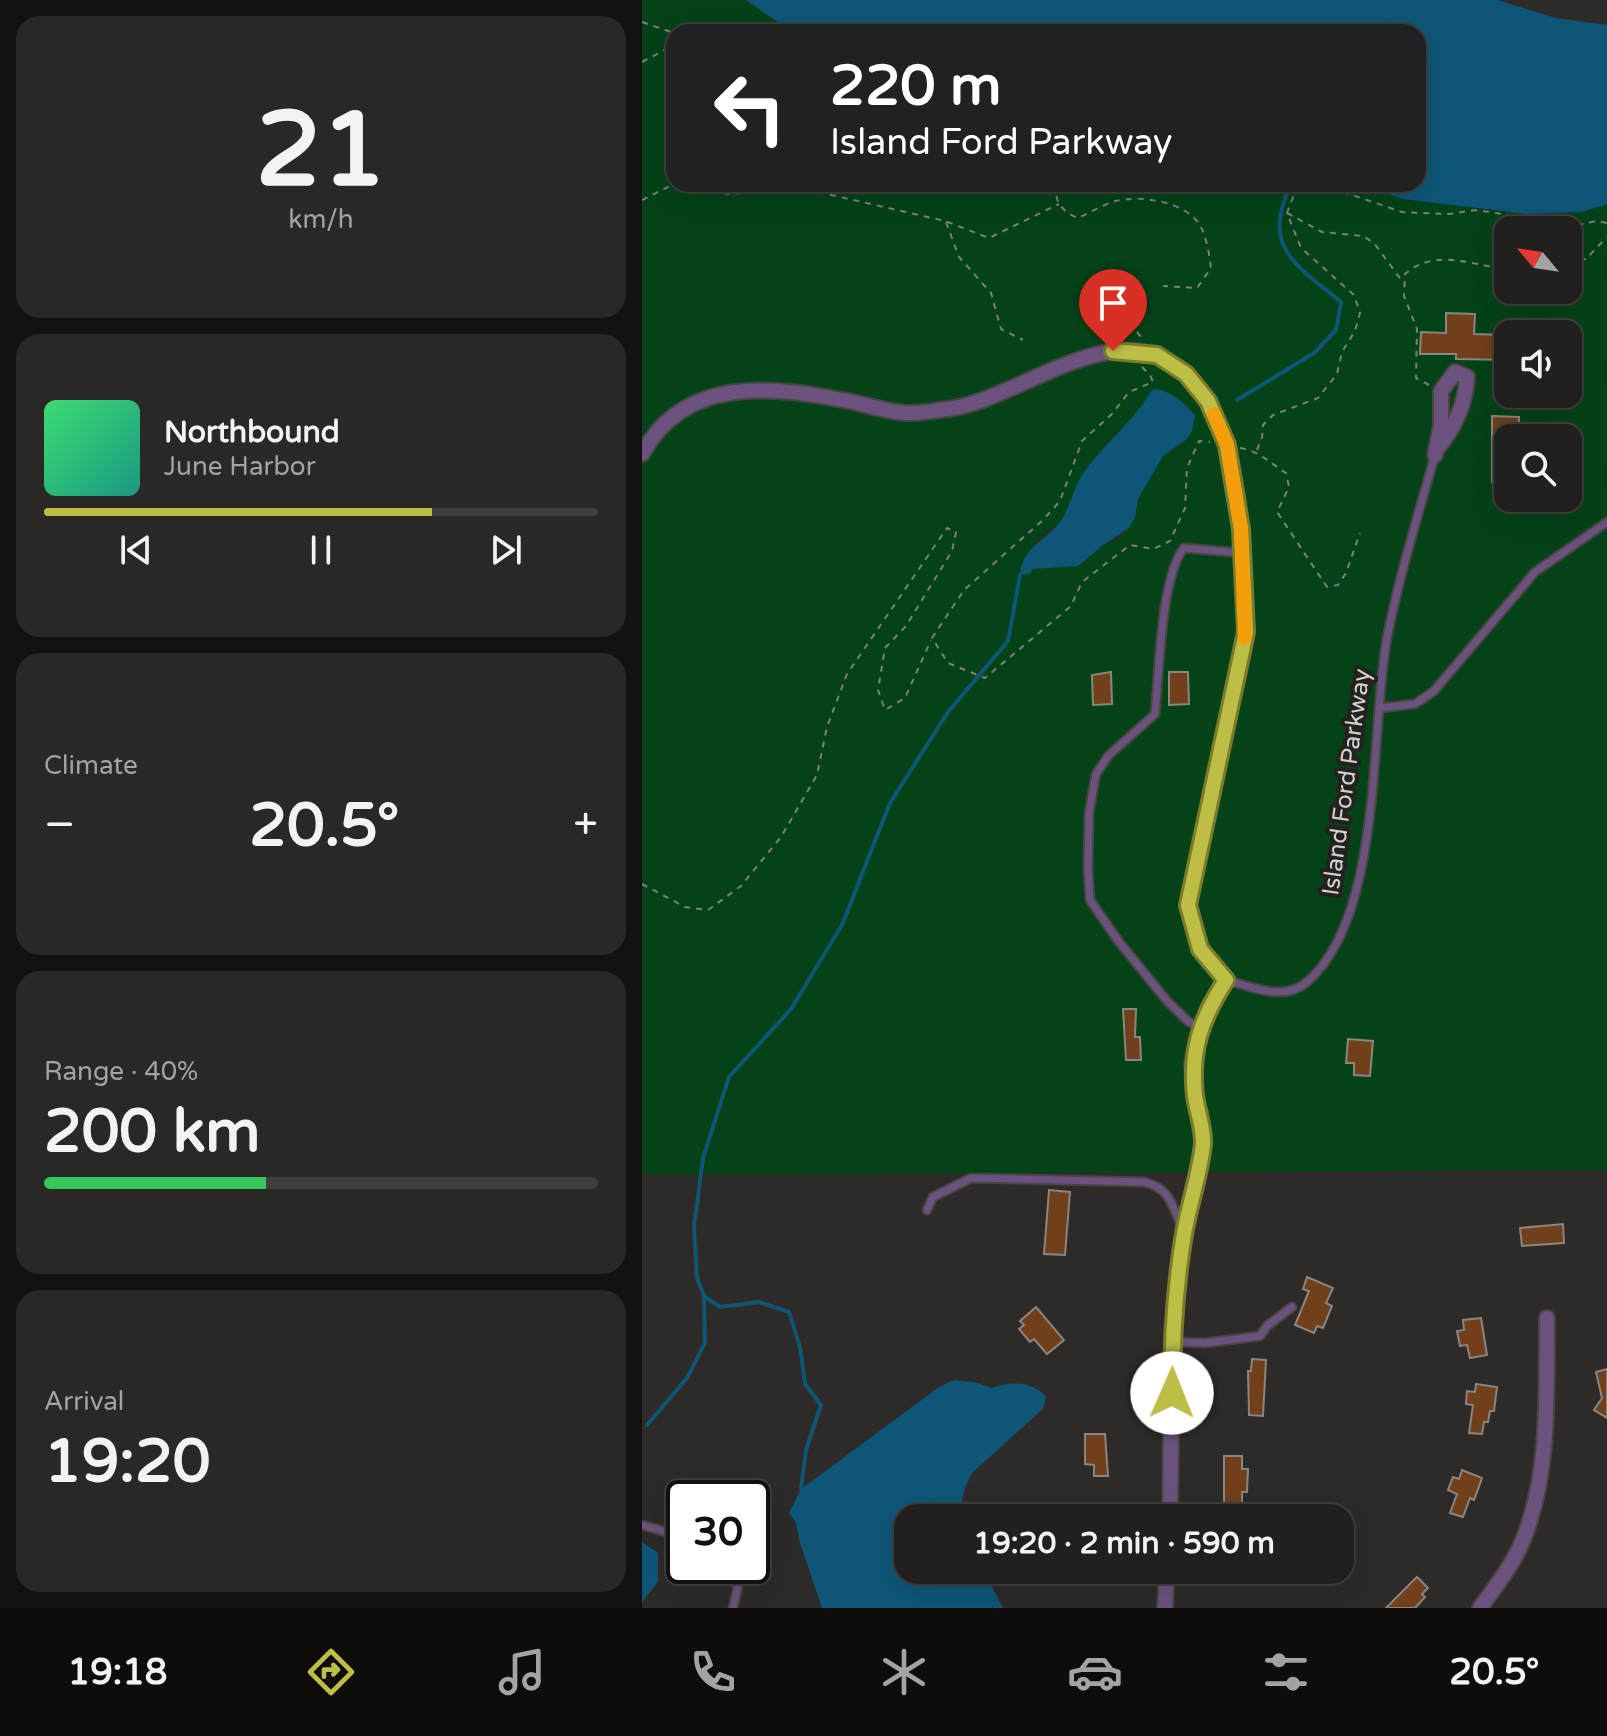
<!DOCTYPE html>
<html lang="en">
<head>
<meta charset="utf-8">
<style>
	:root { --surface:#22201e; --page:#2a2827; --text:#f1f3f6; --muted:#a2a3a4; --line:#3f3e3c; --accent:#bcbf44 }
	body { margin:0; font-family:"Varela Round",sans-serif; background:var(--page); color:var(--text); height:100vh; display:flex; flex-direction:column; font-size:30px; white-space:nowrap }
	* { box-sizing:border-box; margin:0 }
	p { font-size:26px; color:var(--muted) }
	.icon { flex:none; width:44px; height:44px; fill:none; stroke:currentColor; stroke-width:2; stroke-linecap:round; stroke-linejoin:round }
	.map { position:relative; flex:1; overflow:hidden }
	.sheet { display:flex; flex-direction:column; gap:16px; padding:16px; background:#131210; width:642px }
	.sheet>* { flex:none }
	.guide { position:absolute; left:24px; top:24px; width:760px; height:168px; border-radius:24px; box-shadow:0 8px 32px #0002,0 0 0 2px var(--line); background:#202124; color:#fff; overflow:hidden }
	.needle { width:52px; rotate:299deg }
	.buttons { position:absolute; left:852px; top:216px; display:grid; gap:16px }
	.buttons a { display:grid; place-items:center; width:88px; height:88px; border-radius:16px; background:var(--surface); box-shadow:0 8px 32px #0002,0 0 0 2px var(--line); font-size:40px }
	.speed { position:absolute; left:24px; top:1480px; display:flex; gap:16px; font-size:40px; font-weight:700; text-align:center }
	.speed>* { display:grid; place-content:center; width:104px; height:104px; border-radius:50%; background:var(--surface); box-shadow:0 8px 32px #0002,0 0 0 2px var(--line); line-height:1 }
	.speed .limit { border:4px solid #111; border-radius:12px; background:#fff; color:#111 }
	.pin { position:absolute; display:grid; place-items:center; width:68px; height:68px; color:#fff; margin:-82px -34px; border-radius:50% 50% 50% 0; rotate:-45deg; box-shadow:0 0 8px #0007 }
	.pin .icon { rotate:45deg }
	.me { position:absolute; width:88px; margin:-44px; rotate:1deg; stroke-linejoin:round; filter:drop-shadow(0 0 6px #0008) }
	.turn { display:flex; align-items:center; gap:28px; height:168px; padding:0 32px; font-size:36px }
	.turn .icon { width:104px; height:104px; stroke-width:2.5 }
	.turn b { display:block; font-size:56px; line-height:68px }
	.big { font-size:60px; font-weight:700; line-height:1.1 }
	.sheet .card { flex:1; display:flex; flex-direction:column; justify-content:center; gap:12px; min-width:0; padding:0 28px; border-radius:24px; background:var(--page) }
	.sheet .dial { align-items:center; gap:0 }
	.dial b { font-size:104px; line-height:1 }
	.song { display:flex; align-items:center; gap:24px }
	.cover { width:96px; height:96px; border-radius:12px; background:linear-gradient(135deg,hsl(140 70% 55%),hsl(170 70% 35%)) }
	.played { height:8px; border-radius:4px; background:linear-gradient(90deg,var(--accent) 70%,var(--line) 70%) }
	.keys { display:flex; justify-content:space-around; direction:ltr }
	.heat { display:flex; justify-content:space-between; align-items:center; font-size:44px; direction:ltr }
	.charge { height:12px; border-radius:6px; background:linear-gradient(90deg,#34c759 40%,var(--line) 0) }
	.trip { position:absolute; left:252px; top:1504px; width:460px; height:80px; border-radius:24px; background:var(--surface); box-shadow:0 8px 32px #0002,0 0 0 2px var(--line); font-weight:700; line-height:80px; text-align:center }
	.dock { display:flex; height:128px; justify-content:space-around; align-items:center; background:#0e0d0c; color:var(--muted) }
	.dock .icon { width:56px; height:56px }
	.dock .on { color:var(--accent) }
	.dock b { font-size:36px; color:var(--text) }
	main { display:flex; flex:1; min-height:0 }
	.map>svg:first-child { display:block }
	.green { fill:#044218; fill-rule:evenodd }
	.water { fill:#0e5678 }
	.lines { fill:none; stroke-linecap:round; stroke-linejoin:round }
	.stream { stroke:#0e5678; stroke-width:4 }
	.building { fill:#713f1a; stroke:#898582; stroke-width:2 }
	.lane-casing { stroke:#484543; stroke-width:11 }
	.street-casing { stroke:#484543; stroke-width:18 }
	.path { stroke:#817e7d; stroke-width:2; stroke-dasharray:6 6; stroke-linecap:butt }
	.lane { stroke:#6b527e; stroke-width:7 }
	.street { stroke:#6b527e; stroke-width:14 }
	.route-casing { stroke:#7a7c2c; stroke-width:20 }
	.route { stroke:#bcbf44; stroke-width:14 }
	.slow { stroke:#f59e0b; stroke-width:14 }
	.labels { text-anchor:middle; stroke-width:8; stroke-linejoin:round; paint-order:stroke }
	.street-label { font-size:24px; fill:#d3d1d0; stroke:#24211e }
</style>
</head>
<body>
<main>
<section class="sheet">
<div class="card dial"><b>21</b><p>km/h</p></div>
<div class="card">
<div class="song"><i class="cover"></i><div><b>Northbound</b><p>June Harbor</p></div></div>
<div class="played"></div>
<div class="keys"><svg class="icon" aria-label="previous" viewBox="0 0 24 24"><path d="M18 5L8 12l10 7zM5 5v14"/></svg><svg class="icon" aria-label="pause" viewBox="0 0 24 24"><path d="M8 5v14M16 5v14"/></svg><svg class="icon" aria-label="next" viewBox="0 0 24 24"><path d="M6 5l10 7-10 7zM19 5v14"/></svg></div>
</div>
<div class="card"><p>Climate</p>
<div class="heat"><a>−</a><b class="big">20.5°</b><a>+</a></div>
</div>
<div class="card"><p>Range · 40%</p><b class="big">200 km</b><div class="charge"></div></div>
<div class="card"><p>Arrival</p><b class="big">19:20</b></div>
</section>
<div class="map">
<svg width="965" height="1608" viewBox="0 0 965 1608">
	<rect width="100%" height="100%" fill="#2d2a28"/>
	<path class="green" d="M0 0H104L149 32H32V184H717L761 199 884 214 940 212 965 204V1170L0 1175ZM866 230H926V290H866ZM866 334H926V394H866ZM509 391 537 446 521 456 496 499 493 518 479 536 460 546 436 566 390 569 392 543 417 523 428 506 440 475 470 437 496 414ZM866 438H926V498H866Z"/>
	<g class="water">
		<polygon points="104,0 855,0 914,18 965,25 965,204 940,212 884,214 761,199 717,184 776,184 776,32 150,32"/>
		<path d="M515 389C532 393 542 403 553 415L550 431 545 439 521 456 496 499 493 518 487 528 460 546 436 566 391 569 387 574 378 575C380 547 403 542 418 522 429 507 431 487 442 472 463 443 491 422 509 391Z"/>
		<path d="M312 1380 332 1382 350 1388C368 1381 389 1381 404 1396L401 1409 330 1473 324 1485 315 1518H266V1570H341L361 1608H180L158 1543 154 1523 147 1513 159 1489 297 1387Z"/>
		<polygon points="0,1542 16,1553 16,1582 0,1602"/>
	</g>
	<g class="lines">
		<g class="stream">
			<path d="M595 400 672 353 694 330 699 302C654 265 618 247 649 184"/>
			<polyline points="5,1425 45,1378 63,1343 62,1296"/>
			<polyline points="159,1489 164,1450 179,1405 163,1384 158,1347 147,1312 117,1302 78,1307 62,1296 55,1278 52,1227 61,1158 87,1077 149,1009 200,925 248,803 306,712 366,641 378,575"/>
		</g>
	</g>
	<g class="building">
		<polygon points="804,313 833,314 832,334 866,335 866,360 814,359 814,354 778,354 779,332 804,333"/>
		<polygon points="850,416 877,417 877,438 866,438 866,482 850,482"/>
		<polygon points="469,672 470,704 451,705 450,675"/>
		<polygon points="527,672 546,672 547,704 527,705"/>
		<polygon points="481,1009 494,1009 493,1037 498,1037 499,1060 484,1060"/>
		<polygon points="706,1039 731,1041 728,1076 712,1075 712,1063 704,1063"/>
		<polygon points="407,1190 428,1192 423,1255 402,1254"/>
		<polygon points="921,1224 922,1243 880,1246 878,1228"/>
		<polygon points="665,1277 691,1288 684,1303 690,1306 681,1328 675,1326 672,1333 653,1325 667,1291 661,1289"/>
		<polygon points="394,1307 422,1340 405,1354 392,1339 388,1342 377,1329 382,1325 378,1321"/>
		<polygon points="839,1318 845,1355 828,1358 825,1345 818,1346 815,1331 822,1330 821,1320"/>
		<polygon points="610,1359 624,1360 621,1416 607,1415 606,1371 609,1371"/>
		<polygon points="965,1369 965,1418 952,1410 960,1398 954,1372"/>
		<polygon points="834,1384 855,1387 852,1411 848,1411 846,1422 842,1422 840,1434 827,1433 831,1405 824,1404 825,1391 833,1392"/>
		<polygon points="443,1434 463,1434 466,1476 452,1476 452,1465 443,1464"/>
		<polygon points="582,1456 600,1456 600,1469 606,1469 605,1492 600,1492 600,1506 582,1506"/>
		<polygon points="820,1470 840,1478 832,1500 828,1498 821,1517 808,1513 815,1494 806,1490 811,1477 817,1479"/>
		<rect x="439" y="1506" width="25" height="12"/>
		<polygon points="775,1577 786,1588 780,1594 783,1597 773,1608 744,1608"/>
	</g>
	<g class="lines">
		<defs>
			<g id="lane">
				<polyline points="738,708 773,704 792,691 893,572 965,522"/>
				<path d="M584 980C610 987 642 1002 665 982 741 917 728 731 745 638 757 576 776 516 793 455"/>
				<path d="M560 1027 547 1022 526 1002 477 942 448 900 446 868 447 813 454 774 467 755 513 714C517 675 519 575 542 548L600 553"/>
				<path d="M285 1210 291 1197 329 1178 502 1182C528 1188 530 1205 540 1228"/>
				<polyline points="531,1342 563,1343 618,1336 625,1326 650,1307"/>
				<polyline points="0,1525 42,1537"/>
				<polyline points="74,1566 96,1586 91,1608"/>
			</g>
			<g id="street">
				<path d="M0 454C44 373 135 387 211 402 228 406 247 412 264 413 278 414 293 410 306 409 381 399 473 309 544 374 595 421 599 520 602 585 603 601 605 618 604 633 601 663 591 693 585 722 572 783 559 844 546 905L558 949 584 980 567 1006 555 1040 550 1064 553 1098 561 1142 542 1234 534 1290 530 1347 528 1518"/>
				<path d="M793 455 799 425V391L813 372 825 377C824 403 812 429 795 449"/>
				<polyline points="523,1608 525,1570"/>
				<path d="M838 1608C854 1586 871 1565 881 1540 909 1471 904 1391 905 1318"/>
			</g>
		</defs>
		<use href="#lane" class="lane-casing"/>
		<use href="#street" class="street-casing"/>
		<g class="path">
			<polyline points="0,22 32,33"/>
			<polyline points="0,62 32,45"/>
			<polyline points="34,184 87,194 159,188 303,221 347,238 417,204"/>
			<path d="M416 184C410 201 421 212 436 218 447 213 459 206 470 202 496 194 543 201 558 225 565 238 567 254 569 268L555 288 521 286"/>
			<polyline points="678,184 760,212 807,214 834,210 893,219 911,225 932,226 954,221 965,223"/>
			<polyline points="0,200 32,184"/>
			<polyline points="645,213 680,232 721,236 732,243 760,281"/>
			<polyline points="304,222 317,257 349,293 359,329 381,340"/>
			<polyline points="926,263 944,259 965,237"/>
			<polyline points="480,313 499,337"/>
			<polyline points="500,367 508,375 511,382 487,392 470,414 440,441 418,501 402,519 322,590 290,638 306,663 343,678 429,606 440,582 488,545 511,549 528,541 543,508 545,468 557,441 568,442"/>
			<path d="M787 385 774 378 775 329 762 296 763 274C794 247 830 266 866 269"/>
			<path d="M598 448C617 451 628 463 644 473L647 487 635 512 685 587 696 585 704 573 718 533"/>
			<polyline points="615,450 620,438 621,425 631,415 676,398 695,374 700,352 713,331 718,313 712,295 659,248 645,213 656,184"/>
			<polyline points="0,884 43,907 66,910 99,886 139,837 175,775 185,727 205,674 305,528 314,532 310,551 264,626 243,648 236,690 243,710 263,698 289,640"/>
		</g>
		<use href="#lane" class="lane"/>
		<use href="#street" class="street"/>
	</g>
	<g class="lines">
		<defs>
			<path id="route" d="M471 351 515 355 544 374 566 401 585 445 599 529 604 632 546 905 558 949 584 980C559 1019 548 1050 553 1096 555 1111 562 1129 561 1144 558 1174 547 1204 542 1234 533 1287 530 1340 530 1393"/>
		</defs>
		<use href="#route" class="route-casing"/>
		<use href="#route" class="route"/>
		<polyline class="slow" points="572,414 585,445 599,529 603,638"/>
	</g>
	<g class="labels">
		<g class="street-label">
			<text transform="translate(704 782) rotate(-82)" y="8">Island Ford Parkway</text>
		</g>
	</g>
</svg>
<div class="buttons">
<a><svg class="needle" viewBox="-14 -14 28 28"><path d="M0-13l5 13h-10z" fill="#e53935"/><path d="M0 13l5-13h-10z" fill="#a2a3a4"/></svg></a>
<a><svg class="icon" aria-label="sound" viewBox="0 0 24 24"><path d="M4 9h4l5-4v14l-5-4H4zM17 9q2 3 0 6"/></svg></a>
<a><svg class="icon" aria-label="search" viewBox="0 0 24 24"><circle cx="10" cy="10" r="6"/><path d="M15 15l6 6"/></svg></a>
</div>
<div class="speed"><div class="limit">30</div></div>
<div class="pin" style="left:471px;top:351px;background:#d93025"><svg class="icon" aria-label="arrive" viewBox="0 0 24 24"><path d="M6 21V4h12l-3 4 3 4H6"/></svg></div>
<svg class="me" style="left:530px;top:1393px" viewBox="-20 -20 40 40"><circle r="19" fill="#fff"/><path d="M0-13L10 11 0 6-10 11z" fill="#bcbf44"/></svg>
<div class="trip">19:20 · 2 min · 590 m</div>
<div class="guide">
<div class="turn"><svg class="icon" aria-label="left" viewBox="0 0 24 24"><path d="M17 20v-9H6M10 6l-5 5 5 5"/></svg><div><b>220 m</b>Island Ford Parkway</div></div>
</div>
</div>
</main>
<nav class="dock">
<b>19:18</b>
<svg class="icon on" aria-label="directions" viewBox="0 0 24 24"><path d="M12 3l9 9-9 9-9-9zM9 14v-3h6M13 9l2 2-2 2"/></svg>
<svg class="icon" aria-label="music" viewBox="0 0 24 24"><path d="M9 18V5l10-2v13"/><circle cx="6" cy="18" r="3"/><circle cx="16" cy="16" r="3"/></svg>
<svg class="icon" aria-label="phone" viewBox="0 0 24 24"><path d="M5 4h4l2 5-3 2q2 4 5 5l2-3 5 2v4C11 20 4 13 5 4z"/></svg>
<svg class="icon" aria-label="climate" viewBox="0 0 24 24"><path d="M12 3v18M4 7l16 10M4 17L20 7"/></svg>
<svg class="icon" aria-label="car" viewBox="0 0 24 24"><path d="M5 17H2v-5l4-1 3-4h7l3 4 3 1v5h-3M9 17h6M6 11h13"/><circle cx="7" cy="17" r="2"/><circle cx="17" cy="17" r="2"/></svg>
<svg class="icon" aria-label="filters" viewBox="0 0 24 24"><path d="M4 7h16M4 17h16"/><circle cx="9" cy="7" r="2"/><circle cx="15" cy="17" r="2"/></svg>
<b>20.5°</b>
</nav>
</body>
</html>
